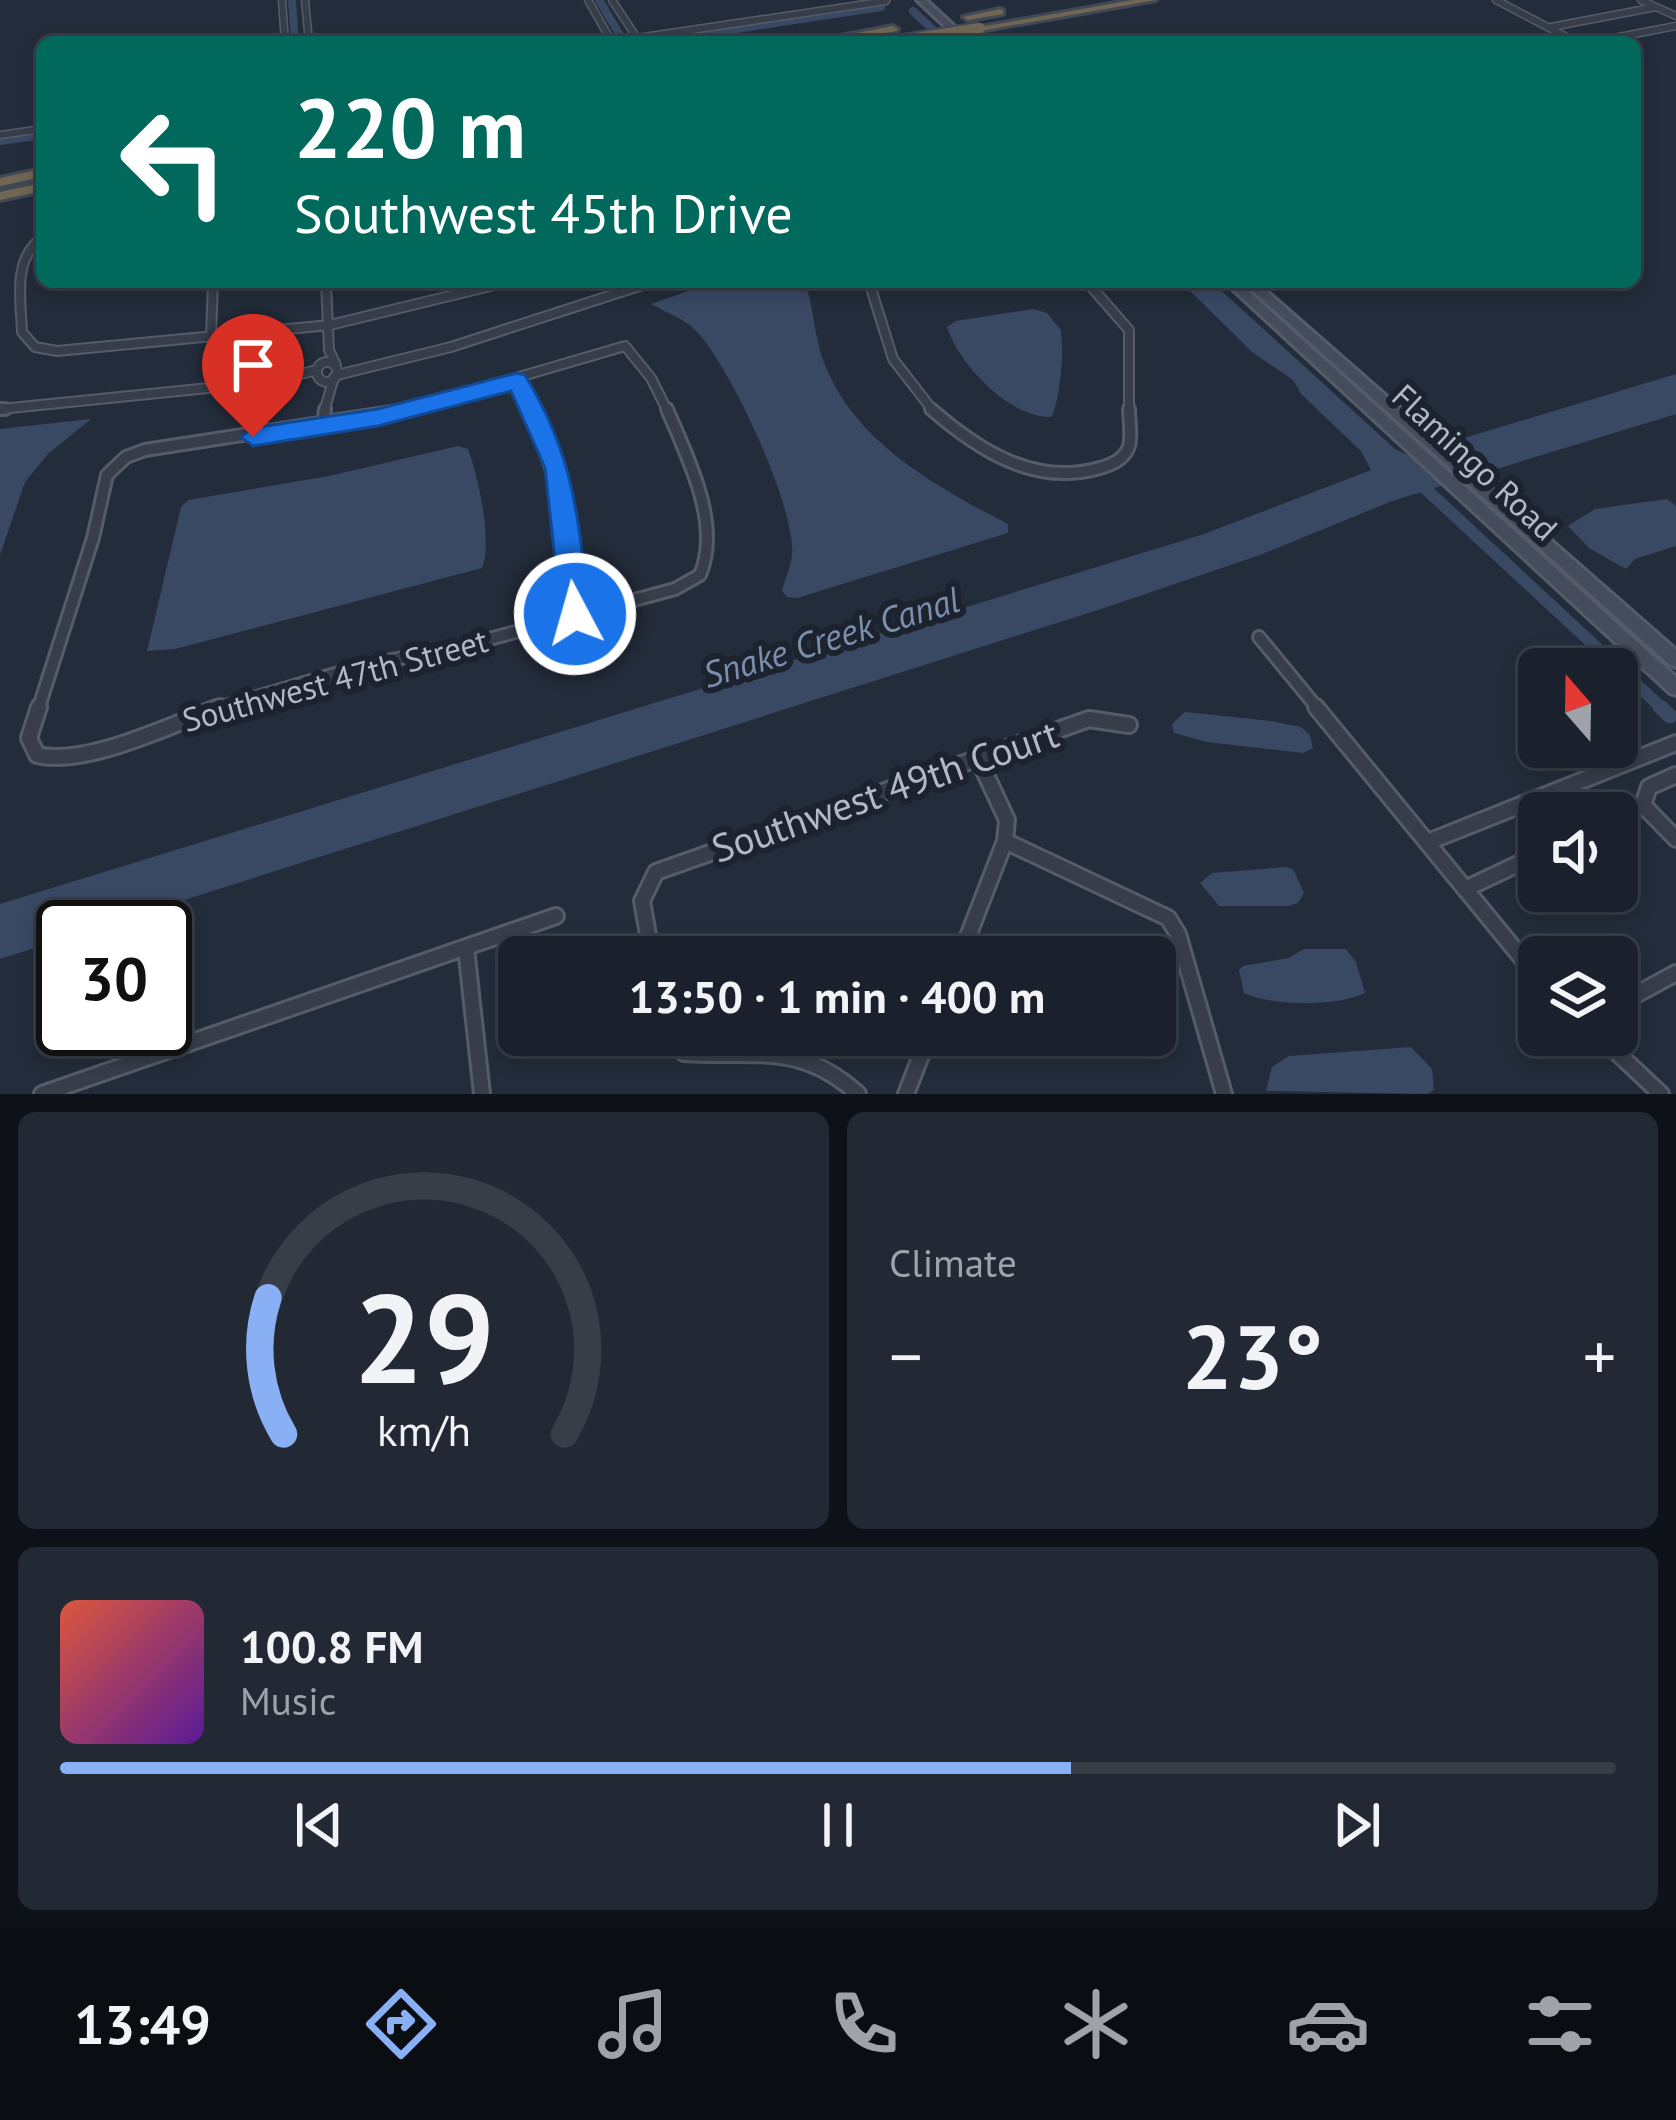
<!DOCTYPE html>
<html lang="en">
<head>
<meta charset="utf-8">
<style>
	:root { --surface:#1a212c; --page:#232934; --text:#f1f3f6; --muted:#9fa3a9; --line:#383e48; --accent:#89b0f4 }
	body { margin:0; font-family:"PT Sans",sans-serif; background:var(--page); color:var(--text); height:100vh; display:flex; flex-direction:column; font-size:45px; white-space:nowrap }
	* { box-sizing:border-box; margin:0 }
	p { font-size:39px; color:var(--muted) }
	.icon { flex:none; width:66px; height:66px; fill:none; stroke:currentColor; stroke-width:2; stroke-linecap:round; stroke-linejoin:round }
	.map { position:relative; height:1094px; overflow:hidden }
	.details { display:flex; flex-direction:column; gap:18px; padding:18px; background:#0e1218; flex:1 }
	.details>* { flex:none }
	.guide { position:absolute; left:36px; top:36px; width:1605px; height:252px; border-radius:18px; box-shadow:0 6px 18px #0003,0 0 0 3px var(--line); background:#00695c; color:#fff; overflow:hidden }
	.needle { width:78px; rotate:340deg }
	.buttons { position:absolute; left:1518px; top:648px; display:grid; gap:24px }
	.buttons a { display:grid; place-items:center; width:120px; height:120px; border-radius:18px; background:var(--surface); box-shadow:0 6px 18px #0003,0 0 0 3px var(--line); font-size:60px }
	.speed { position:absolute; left:36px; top:900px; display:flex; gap:24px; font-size:60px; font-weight:700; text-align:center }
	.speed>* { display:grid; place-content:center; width:156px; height:156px; border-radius:50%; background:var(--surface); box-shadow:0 6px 18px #0003,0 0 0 3px var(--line); line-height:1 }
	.speed .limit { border:6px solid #111; border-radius:18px; background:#fff; color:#111 }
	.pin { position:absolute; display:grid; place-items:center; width:102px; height:102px; color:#fff; margin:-123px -51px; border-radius:50% 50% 50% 0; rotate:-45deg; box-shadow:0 0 12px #0007 }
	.pin .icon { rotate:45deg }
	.me { position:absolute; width:132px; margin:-66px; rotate:354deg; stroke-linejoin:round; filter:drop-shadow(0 0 9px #0008) }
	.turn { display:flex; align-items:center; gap:42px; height:252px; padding:0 60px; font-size:54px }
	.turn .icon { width:156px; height:156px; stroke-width:2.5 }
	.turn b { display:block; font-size:84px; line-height:102px }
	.big { font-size:90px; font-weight:700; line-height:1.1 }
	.details .tile { flex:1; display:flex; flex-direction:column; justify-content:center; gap:18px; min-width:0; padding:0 42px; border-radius:18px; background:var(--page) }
	.details .dial { align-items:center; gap:0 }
	.dial svg { height:312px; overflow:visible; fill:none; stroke:var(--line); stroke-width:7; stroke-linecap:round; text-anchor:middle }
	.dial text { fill:var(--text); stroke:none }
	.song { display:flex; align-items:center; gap:36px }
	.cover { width:144px; height:144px; border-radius:18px; background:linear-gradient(135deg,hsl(10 70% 55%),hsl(270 70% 35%)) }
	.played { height:12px; border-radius:6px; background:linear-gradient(90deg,var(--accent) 65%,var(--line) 65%) }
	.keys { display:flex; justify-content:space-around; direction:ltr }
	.heat { display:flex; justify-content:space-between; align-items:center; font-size:66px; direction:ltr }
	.details .tiles { flex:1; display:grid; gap:18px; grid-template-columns:1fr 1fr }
	.tile:last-child { grid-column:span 2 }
	.trip { position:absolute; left:498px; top:936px; width:678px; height:120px; border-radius:18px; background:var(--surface); box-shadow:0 6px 18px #0003,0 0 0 3px var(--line); font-weight:700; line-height:120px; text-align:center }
	.menu { display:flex; height:192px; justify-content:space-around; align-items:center; background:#0a0d12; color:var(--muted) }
	.menu .icon { width:84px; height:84px }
	.menu .on { color:var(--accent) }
	.menu b { font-size:54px; color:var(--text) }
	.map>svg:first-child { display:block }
	.water { fill:#394963 }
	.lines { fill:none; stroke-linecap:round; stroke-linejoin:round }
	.canal-far2 { stroke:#394963; stroke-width:8 }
	.canal-far1 { stroke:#394963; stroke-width:12 }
	.canal { stroke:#394963; stroke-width:15 }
	.street-far3-casing { stroke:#555c68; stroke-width:9 }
	.street-far2-casing { stroke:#555c68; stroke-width:12 }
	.street-far1-casing { stroke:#555c68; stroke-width:16 }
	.street-casing { stroke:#555c68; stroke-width:20 }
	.secondary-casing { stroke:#555c68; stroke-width:6 }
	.highway-casing { stroke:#424955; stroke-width:6 }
	.street-far3 { stroke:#373e4a; stroke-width:6 }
	.street-far2 { stroke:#373e4a; stroke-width:8 }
	.street-far1 { stroke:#373e4a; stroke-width:10 }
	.street { stroke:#373e4a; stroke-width:14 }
	.secondary { fill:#454d5d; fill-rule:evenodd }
	.highway { fill:#706654; fill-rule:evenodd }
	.highway-bridge-casing { stroke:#424955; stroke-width:14; stroke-linecap:butt }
	.highway-bridge { stroke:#706654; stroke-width:10 }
	.route { fill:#1a73e8; stroke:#114b97; stroke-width:3 }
	.labels { text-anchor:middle; stroke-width:12; stroke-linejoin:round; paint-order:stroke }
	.street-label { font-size:33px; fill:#b2b9c6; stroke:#1c232f }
	.water-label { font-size:36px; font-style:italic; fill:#7b8fad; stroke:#1c232f }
	.near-street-label { font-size:39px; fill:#b2b9c6; stroke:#1c232f }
</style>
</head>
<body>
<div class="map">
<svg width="1676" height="1094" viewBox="0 0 1676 1094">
	<rect width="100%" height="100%" fill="#232c3a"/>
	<g class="water">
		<path d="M714 282H805C813 306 814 330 821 354 849 439 933 485 1008 524V533L797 598 787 597 782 591C785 579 791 566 792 555 796 507 731 369 698 333 684 318 669 314 651 304Z"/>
		<polygon points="1181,282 1212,282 1395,449 1408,455 1676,374 1676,414 1392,501 1260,555 1101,609 99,927 63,927 63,939 0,959 0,904 1204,534 1371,470 1361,451 1301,394 1293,380 1252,352"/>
		<path d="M1033 309 1047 313C1048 314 1059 328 1060 329 1066 344 1059 407 1051 417 1010 418 959 365 947 327L956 321Z"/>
		<polygon points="91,419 48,454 25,482 0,555 0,429"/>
		<path d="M458 446 468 449C478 475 493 543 482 568L175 649 147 651 181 507 188 500 329 476Z"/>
		<polygon points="1667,499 1676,506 1676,546 1635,559 1626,569 1589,548 1568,526 1595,509"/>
		<polygon points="1185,712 1271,721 1301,727 1310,735 1313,748 1303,753 1207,742 1174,733 1172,724"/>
		<polygon points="1286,867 1293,869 1304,893 1298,903 1288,906 1219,906 1200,883 1212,873"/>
		<path d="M1304 949H1346L1356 962 1365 993C1336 1007 1273 1006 1244 993L1239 970 1243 966 1289 958Z"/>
		<polygon points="1411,1047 1432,1069 1434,1090 1427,1094 1266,1091 1272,1067 1289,1056"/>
	</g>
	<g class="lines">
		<g class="canal-far2">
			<polyline points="292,0 295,42"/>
			<polyline points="599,0 624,42"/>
			<polyline points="913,11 946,42"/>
			<polyline points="650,42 881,7"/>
			<polyline points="0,141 42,135"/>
		</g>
		<polyline class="canal-far1" points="1415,479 1664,710"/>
		<polyline class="canal" points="1660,707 1670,716"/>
		<defs>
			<g id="street-far3">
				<polyline points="282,0 285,42"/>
				<polyline points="305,0 309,42"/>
				<polyline points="588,0 609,37 605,42"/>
				<polyline points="612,0 637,38 886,1"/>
				<polyline points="1496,0 1576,42"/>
				<polyline points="1656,7 1676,16"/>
				<polyline points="1551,27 1656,7 1641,0"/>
				<polyline points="1593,42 1676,26"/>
				<polyline points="0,135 42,129"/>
			</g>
			<g id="street-far2">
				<path d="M42 238C12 259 21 300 22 332L35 347 57 351 330 325 507 282"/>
				<polyline points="326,282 329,350 336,365"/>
				<polyline points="869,282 893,359 934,412"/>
				<polyline points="1087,282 1129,330 1129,412"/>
				<polyline points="870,284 950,282"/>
				<polyline points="211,337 213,282"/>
				<circle cx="327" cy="372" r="10"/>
				<polyline points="337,375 451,347 652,282"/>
				<polyline points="517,381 533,412"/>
				<polyline points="0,409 268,382 317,370"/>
				<polyline points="324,412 334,377"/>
				<polyline points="399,412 625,346 651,378 668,412"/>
			</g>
			<g id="street-far1">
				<polyline points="0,409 5,409"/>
				<polyline points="531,409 560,494 575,614"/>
				<path d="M931 409C978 450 1035 487 1100 468 1111 465 1125 459 1129 446 1132 436 1129 420 1129 409"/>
				<polyline points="323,427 325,409"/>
				<polyline points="1259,637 1319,710"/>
				<polyline points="38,710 93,538 107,475 126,457 145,450 411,409"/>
				<path d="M212 710 359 667 482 641 675 589 700 575C722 523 687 457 667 409"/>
			</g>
			<g id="street">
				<path d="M39 707 29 738 37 755C87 767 171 724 220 707"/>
				<polyline points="1316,707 1539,979"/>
				<polyline points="1643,805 1676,839"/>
				<polyline points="1617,817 1643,805 1649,787 1676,775"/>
				<polyline points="1005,841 1168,918 1178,934 1224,1094"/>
				<polyline points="1428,842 1676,743"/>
				<polyline points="1465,889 1539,854"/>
				<polyline points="466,948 482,1094"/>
				<polyline points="652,957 642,901 656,872 1089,719 1129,725"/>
				<polyline points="960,957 1005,841 1007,820 978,758"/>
				<polyline points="1617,1005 1676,973"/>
				<path d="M668 1035 684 1053C755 1058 800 1041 858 1094"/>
				<polyline points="1598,1035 1661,1094"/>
				<polyline points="42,1094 556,916"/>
				<polyline points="906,1094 929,1035"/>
			</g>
			<g id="secondary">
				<polygon points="917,0 926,0 971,42 962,42"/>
				<polygon points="1225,282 1238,282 1676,677 1676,695 1670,693"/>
				<polygon points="1243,282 1256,282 1676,650 1676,667 1670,665"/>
			</g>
			<g id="highway">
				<polygon points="1133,0 1156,0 980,31 975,28"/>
				<polygon points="1000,9 1003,10 1003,14 968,20 963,17"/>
				<polygon points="893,26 898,29 897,31 832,42 809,42"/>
				<polygon points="42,169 42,177 0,186 0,178"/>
				<polygon points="42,183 42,191 0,200 0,192"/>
			</g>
		</defs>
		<use href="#street-far3" class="street-far3-casing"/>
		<use href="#street-far2" class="street-far2-casing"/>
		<use href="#street-far1" class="street-far1-casing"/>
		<use href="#street" class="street-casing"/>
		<use href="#secondary" class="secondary-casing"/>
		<use href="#highway" class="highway-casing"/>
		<use href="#street-far3" class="street-far3"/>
		<use href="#street-far2" class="street-far2"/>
		<use href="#street-far1" class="street-far1"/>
		<use href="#street" class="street"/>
		<use href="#secondary" class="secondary"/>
		<use href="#highway" class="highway"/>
		<defs>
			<polyline id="highway-bridge" points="903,40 980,28"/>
		</defs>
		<use href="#highway-bridge" class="highway-bridge-casing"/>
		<use href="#highway-bridge" class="highway-bridge"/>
	</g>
	<path class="route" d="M517 373 525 375C577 461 577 519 590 614L586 623H565L561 614 545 468 511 391 378 426 253 446 241 437 253 428 378 409Z"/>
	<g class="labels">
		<g class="street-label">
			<text transform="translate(1475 462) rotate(43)" y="12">Flamingo Road</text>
			<text transform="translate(335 680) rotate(-15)" y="12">Southwest 47th Street</text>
		</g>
		<g class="water-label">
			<text transform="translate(831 637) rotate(-17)" y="13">Snake Creek Canal</text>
		</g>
		<g class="near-street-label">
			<text transform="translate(885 791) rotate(-19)" y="14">Southwest 49th Court</text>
		</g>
	</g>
</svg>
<div class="buttons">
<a><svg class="needle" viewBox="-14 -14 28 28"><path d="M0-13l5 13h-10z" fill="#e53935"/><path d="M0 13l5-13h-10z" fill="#9fa3a9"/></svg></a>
<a><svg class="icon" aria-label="sound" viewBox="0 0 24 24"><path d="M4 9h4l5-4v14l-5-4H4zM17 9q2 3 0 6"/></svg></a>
<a><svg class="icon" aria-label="layers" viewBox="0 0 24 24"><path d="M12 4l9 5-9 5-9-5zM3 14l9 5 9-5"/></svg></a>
</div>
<div class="speed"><div class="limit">30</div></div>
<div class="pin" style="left:253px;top:437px;background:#d93025"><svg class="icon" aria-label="arrive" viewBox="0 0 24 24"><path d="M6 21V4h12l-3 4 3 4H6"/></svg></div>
<svg class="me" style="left:575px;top:614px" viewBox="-20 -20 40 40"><circle r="17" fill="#1a73e8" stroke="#fff" stroke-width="3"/><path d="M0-11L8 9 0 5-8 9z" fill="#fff"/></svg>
<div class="trip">13:50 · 1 min · 400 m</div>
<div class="guide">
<div class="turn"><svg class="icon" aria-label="left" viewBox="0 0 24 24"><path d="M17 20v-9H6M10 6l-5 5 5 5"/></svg><div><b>220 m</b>Southwest 45th Drive</div></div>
</div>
</div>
<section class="details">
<div class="tiles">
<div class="tile dial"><svg viewBox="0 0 100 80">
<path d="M14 69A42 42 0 1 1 86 69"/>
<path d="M14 69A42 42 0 0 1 10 34" stroke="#89b0f4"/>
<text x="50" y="56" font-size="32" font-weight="700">29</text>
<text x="50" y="72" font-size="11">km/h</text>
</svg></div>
<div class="tile"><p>Climate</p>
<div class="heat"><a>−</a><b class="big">23°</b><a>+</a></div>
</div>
<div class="tile">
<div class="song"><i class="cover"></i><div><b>100.8 FM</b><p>Music</p></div></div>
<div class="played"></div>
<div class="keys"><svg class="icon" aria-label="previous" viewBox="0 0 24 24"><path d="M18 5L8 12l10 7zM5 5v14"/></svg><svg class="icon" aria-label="pause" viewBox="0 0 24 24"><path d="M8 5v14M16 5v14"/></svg><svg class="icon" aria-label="next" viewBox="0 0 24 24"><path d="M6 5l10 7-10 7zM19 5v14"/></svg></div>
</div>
</div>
</section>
<nav class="menu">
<b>13:49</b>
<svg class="icon on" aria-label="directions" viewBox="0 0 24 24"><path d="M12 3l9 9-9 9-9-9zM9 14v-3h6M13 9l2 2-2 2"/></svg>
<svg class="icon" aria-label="music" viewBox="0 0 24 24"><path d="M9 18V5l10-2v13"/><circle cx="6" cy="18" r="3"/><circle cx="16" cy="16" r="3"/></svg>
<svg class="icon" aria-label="phone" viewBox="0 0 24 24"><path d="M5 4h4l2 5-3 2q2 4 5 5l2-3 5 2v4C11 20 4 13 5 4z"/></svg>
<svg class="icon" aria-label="climate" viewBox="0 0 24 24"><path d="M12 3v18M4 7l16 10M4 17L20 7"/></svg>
<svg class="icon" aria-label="car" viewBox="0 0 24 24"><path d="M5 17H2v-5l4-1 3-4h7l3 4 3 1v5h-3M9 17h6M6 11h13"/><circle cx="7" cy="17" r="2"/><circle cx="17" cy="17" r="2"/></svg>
<svg class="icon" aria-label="filters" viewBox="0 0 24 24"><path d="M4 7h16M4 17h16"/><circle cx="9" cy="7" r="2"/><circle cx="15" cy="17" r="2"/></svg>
</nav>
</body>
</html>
